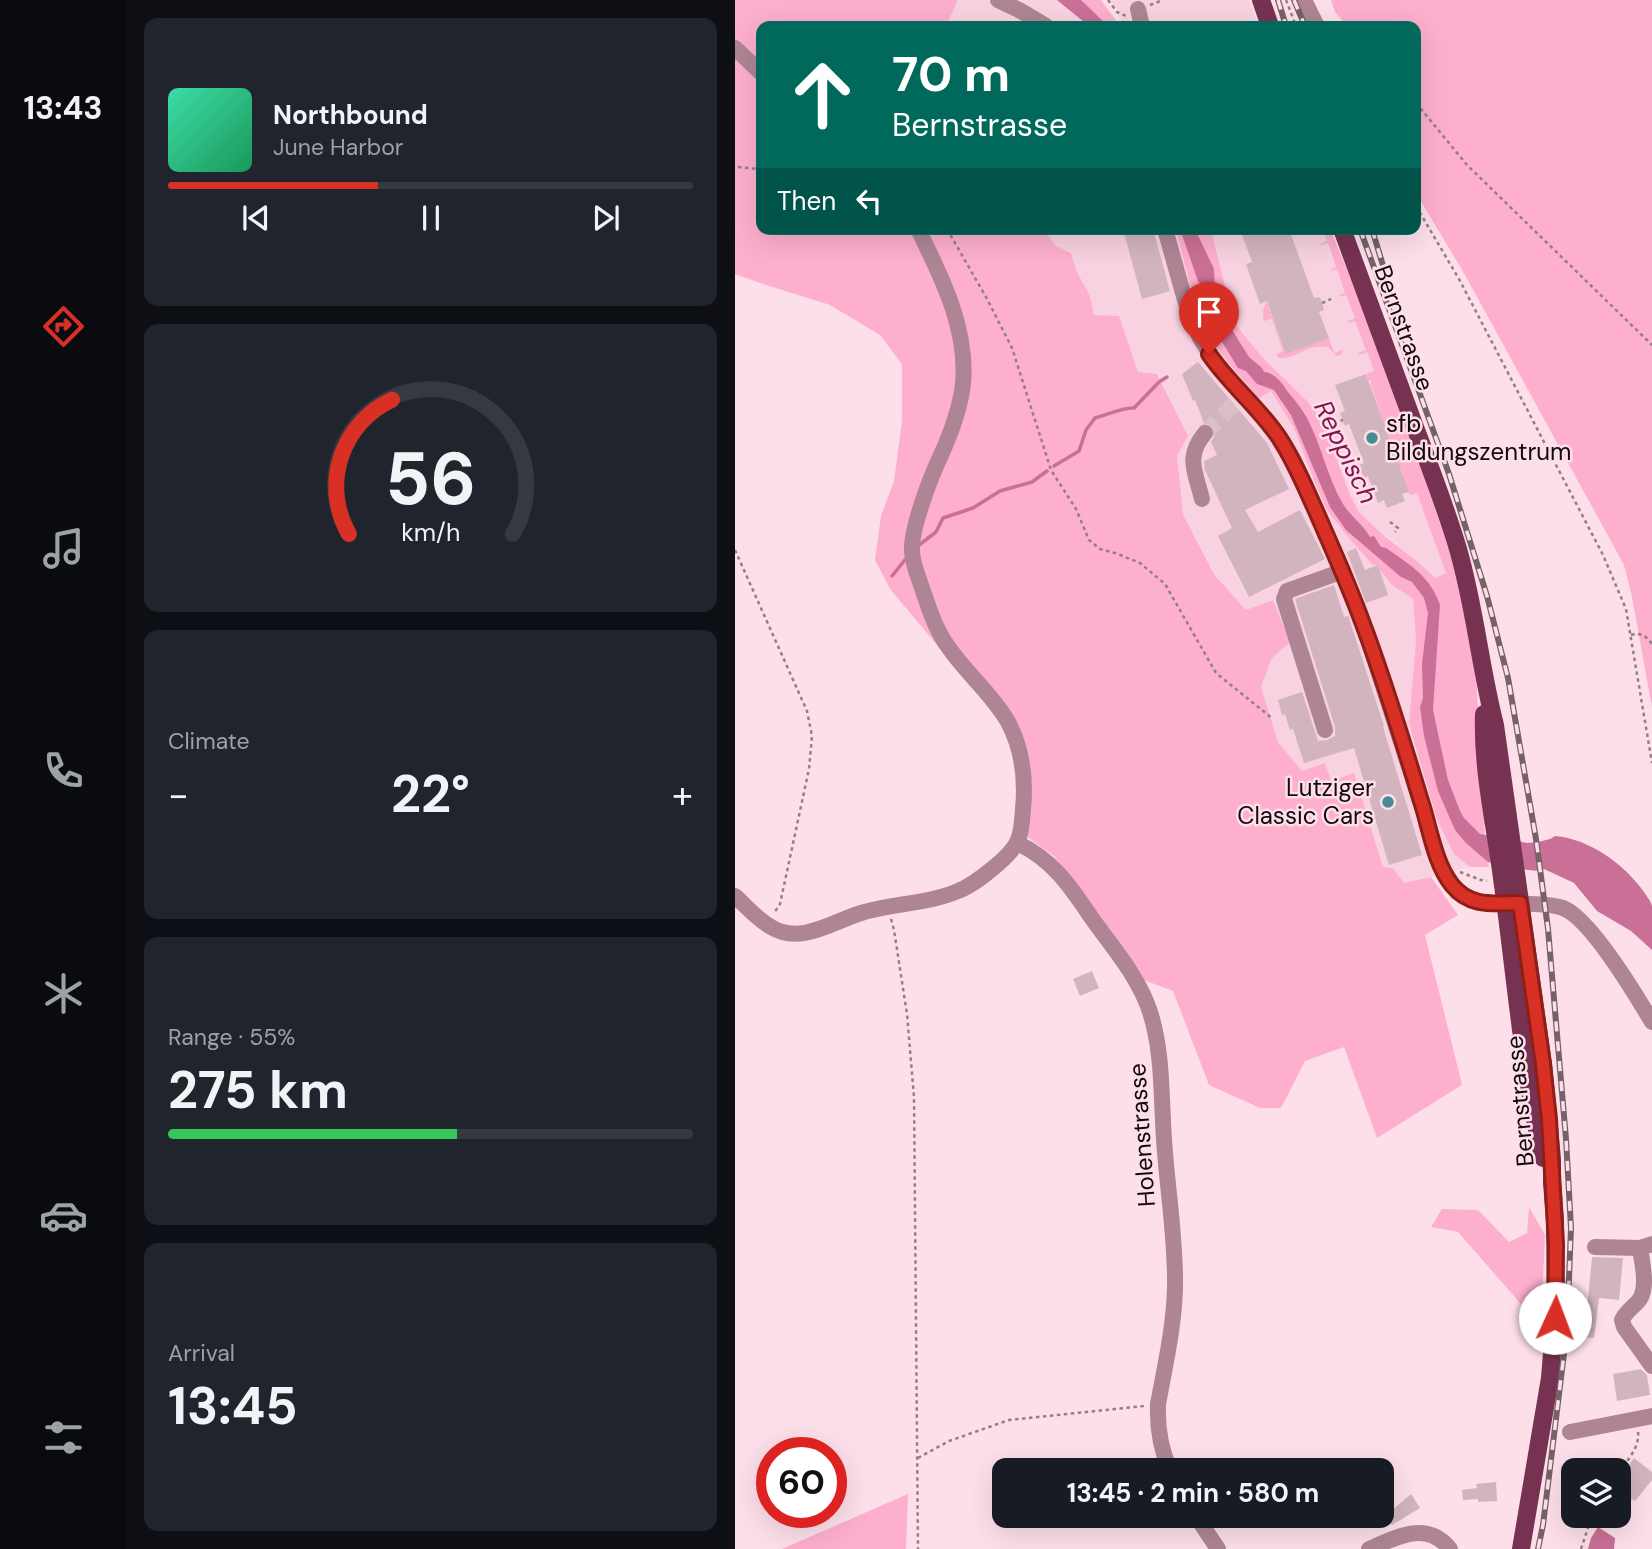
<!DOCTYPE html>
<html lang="en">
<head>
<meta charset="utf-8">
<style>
	:root { --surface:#171b24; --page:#20242c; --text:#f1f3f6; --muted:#9ea1a6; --line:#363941; --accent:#d93025 }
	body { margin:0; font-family:"DM Sans",sans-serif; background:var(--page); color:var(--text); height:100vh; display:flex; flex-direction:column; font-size:26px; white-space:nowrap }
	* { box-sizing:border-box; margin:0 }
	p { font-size:23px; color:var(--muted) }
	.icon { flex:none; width:38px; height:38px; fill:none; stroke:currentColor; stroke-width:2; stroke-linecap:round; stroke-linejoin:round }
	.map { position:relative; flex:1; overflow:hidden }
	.drawer { display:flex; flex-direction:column; gap:18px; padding:18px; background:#0d0f14; width:609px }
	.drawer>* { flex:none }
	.guide { position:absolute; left:21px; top:21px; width:665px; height:214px; border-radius:14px; box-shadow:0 7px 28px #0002; background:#00695c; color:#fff; overflow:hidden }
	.buttons { position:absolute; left:826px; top:1458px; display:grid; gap:14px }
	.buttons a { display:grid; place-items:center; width:70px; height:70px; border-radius:14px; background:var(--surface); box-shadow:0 7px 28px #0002; font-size:35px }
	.speed { position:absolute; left:21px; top:1437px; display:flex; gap:14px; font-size:35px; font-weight:700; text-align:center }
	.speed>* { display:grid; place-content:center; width:91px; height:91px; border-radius:50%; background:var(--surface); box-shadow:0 7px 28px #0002; line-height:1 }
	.speed .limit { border:10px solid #d22; background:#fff; color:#111 }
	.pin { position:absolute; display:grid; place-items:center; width:60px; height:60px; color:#fff; margin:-72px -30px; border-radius:50% 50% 50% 0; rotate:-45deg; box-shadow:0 0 7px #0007 }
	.pin .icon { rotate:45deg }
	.me { position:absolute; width:77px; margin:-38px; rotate:2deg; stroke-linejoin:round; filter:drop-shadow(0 0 5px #0008) }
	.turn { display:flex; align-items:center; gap:24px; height:147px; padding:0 21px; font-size:32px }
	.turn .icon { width:91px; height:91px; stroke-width:2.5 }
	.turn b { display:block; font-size:49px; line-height:60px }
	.then { display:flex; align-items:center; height:66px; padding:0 21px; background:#0003; gap:14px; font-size:26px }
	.big { font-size:52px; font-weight:700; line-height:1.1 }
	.drawer .widget { flex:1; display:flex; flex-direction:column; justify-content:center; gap:10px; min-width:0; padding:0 24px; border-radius:14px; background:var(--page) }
	.drawer .dial { align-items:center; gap:0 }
	.dial svg { height:182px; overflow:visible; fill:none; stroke:var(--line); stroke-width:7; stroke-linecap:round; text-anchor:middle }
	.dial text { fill:var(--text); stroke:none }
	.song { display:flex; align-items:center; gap:21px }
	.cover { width:84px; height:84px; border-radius:10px; background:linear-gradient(135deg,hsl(160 70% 55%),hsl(150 70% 35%)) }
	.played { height:7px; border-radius:4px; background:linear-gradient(90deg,var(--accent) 40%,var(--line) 40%) }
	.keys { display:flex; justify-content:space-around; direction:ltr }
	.heat { display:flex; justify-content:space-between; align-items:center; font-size:38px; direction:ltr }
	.charge { height:10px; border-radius:5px; background:linear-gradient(90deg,#34c759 55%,var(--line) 0) }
	.trip { position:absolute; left:257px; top:1458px; width:402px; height:70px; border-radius:14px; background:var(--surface); box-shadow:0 7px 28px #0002; font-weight:700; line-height:70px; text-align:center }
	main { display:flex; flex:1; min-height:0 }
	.tab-bar { display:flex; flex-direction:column; width:126px; justify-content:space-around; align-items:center; background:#090b0e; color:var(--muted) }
	.tab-bar .icon { width:49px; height:49px }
	.tab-bar .current { color:var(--accent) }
	.tab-bar b { font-size:32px; color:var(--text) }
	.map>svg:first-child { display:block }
	.built { fill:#f8d2e0 }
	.green { fill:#fdafcd }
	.water { fill:#ca7096 }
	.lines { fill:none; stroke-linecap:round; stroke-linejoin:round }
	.stream { stroke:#ca7096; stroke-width:3.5 }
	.building { fill:#d2b4bf }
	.minor-tunnel { stroke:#dabfc9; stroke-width:16; stroke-dasharray:16 8; stroke-linecap:butt }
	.path { stroke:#937e86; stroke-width:2.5; stroke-dasharray:3.5 3.5; stroke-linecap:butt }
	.minor { stroke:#af8595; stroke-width:16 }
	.major { stroke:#773251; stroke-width:18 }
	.rail-casing { stroke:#756269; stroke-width:6 }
	.rail { stroke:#fddfea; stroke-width:3.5; stroke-dasharray:10; stroke-linecap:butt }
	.route-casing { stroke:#8d1f18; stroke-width:18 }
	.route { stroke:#d93025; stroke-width:12 }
	.poi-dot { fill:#458c93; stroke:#fddfea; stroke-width:2.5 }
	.labels { text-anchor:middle; stroke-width:5; stroke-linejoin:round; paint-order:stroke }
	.street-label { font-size:24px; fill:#13090d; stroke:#fddfea }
	.poi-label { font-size:24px; fill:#13090d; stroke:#fddfea; text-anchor:start }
	.water-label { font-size:26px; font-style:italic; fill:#82144f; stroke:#fddfea }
</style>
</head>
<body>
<main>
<nav class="tab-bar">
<b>13:43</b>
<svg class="icon current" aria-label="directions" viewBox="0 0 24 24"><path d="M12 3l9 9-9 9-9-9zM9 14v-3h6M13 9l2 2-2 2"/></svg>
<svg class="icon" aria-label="music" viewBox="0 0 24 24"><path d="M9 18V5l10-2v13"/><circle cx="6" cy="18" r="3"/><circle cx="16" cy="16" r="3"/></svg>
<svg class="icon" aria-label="phone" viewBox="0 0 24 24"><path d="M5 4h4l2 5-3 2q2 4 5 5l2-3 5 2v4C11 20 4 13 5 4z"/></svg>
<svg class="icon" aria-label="climate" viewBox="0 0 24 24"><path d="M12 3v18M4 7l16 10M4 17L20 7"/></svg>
<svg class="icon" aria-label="car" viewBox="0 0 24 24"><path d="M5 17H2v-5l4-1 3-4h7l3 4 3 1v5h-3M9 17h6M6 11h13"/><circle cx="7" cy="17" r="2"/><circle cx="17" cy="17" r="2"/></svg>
<svg class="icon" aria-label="filters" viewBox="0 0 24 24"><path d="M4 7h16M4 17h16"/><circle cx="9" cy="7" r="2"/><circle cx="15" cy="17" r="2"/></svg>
</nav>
<section class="drawer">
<div class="widget">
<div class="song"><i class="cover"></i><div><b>Northbound</b><p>June Harbor</p></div></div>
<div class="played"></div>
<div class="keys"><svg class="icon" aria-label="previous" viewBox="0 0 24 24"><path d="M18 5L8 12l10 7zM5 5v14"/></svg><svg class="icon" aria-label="pause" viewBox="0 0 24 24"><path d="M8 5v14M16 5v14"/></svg><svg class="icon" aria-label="next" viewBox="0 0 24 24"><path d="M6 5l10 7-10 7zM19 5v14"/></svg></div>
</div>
<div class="widget dial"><svg viewBox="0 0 100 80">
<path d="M14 69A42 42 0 1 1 86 69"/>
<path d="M14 69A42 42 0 0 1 33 10" stroke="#d93025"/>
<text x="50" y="56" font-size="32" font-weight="700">56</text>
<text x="50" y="72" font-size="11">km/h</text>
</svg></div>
<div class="widget"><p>Climate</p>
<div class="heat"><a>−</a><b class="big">22°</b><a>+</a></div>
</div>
<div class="widget"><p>Range · 55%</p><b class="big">275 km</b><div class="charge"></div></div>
<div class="widget"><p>Arrival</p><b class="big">13:45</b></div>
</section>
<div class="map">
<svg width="917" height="1549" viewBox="0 0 917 1549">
	<rect width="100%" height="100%" fill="#fddfea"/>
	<g class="built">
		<polygon points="223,0 327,0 354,26 211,26"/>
		<polygon points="375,0 514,0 524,26 388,26 381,8"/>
		<polygon points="309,229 441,229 451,271 461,301 485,351 524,398 535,390 559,428 579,480 657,585 678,599 681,641 674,723 719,854 735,867 669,883 658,868 648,867 619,773 595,781 590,764 567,771 543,742 526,687 537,658 537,600 511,610 480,574 448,514 442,456 453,436 423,374 403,373 384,316 359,315 355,296 341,270 336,253 321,246"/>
		<polygon points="476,229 587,229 639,371 631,374 675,494 682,492 712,573 699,578 683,562 650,535 648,535 624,512 615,495 595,441 580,411 572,401 527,357 500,322"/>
	</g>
	<g class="green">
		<polygon points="0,0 223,0 211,26 26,26 26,229 309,229 321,246 336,253 341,270 355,296 359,315 384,316 403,372 422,374 453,436 442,456 448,514 479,574 511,610 538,600 555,642 537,658 526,687 543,742 567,771 590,763 596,781 619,773 648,867 658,868 669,883 696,877 723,915 690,935 727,1085 642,1138 609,1047 570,1061 546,1108 525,1108 474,1085 438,991 409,980 319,856 291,836 276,733 155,589 140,560 146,516 159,481 167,421 167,364 145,335 95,305 28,284 0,274"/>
		<polygon points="327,0 366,0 385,26 354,26"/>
		<polygon points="596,0 917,0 917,707 897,597 889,565 730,275 681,193 681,26 612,26 600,12"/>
		<path d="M441 229H476L496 310 500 322 506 331 527 357 572 401 580 411 595 441 615 495 624 512 648 535 683 562 700 578 711 573 682 493 675 495 667 473 668 472 666 471 653 434 654 433 652 432 635 383 636 381H634L631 374 639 371 632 352 624 355 623 353 631 350 620 321 614 323 613 321 620 318 611 295 605 297 604 295 610 293 602 269 595 271V270L601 267 593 243 586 245 585 244 592 241 587 229H595L629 310 676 437 718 562 735 633 742 689 746 772 752 825H749L754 867H735L719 854 702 819 683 755 674 723 681 641 678 599 657 585 641 565 637 564 614 538 592 510 579 480 559 428 536 391 524 398C511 383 497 368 485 352 461 316 451 271 441 229Z"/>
		<path d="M532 302 551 353 594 338 599 353 608 350C608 354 605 356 601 356L593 347C569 344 564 359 544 358L541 355 548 351 537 319 529 321C527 316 528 306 532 302Z"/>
		<polygon points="794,1207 810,1235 806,1327 723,1232 696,1227 707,1209 743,1210 774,1242 792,1233"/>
		<polygon points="173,1494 171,1549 47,1549"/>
	</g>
	<g class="water">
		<polygon points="322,0 346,0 373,26 354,26"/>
		<path d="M445 229H460L479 269 480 291 492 322 514 357 527 368 529 372C540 373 547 383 553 392 560 400 567 409 572 418 587 446 592 477 608 504 615 516 628 524 635 537L639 536 646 547 651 548C674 564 696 577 705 605L698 710 713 780 725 811 729 818 745 834 792 843 803 842 815 839 820 836C855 839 889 864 909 892 912 897 916 901 917 906 917 918 917 937 917 950L896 931 862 911 839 883 809 869 804 871 793 870 753 862 731 843 720 830 703 791 689 736 685 707 688 698 687 664 693 613 689 598 677 582 666 577 611 530 595 507 556 415 539 390 522 384 511 371 503 368 478 327 469 299 467 286 463 281Z"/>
		<polygon points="863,1527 880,1538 879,1549 853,1549 856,1538"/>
	</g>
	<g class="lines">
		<g class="stream">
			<path d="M319 466 344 451 351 430 360 418C372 415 388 407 399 408L424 382 432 377"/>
			<polyline points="184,545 201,532 208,518 238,508 265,491 297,482 312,471"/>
			<polyline points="157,576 173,556"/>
		</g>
	</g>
	<g class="building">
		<polygon points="388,229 418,229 435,291 407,299"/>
		<polygon points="505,229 554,229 579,298 585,297 589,310 584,312 594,338 551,354 532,301 525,304 511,264 517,262"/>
		<polygon points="463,362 532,443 554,489 510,510 523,532 565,510 590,559 514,597 483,536 497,528 470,470 469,461 482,455 476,442 480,435 480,429 476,424 469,423 460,400 458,401 447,374"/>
		<polygon points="631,374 674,492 667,494 670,501 652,508 649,500 643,503 633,476 629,478 624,465 629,463 614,424 610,426 605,413 610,411 600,385"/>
		<polygon points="621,548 630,570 643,565 653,595 631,603 612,552"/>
		<polygon points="599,585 609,617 614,616 614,618 649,726 648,727 687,855 654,865 619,748 569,763 558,729 555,730 550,714 547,715 543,700 567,692 583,741 592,740 600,736 600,727 560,599"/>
		<polygon points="357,971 364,988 345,996 338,979"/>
		<polygon points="857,1257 888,1258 884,1300 864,1298 859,1338 836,1336 839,1309 852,1310"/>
		<polygon points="906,1369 912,1375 915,1395 882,1401 878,1374"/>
		<polygon points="899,1458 917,1472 917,1480 900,1501 897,1499 884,1516 884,1478"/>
		<polygon points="761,1482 762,1501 743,1502 743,1499 728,1500 727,1490 742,1488 741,1484"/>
		<polygon points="676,1494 685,1508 657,1525 650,1516"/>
	</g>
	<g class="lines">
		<polyline class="minor-tunnel" points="470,433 499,404"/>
		<g class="path">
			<polyline points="373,0 382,12 391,16"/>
			<polyline points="551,0 561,26"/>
			<polyline points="415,5 428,0"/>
			<polyline points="681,103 732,165 917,345"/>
			<polyline points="3,167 23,169 26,171"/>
			<polyline points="681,206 724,279 868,555 891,609 917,763"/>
			<polyline points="212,229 251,297 277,348 316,470 341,509 354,540 365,549 380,553 405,563 430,584 481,673 538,719"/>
			<polyline points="587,303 596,299"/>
			<polyline points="599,423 608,420"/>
			<polyline points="618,474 627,471"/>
			<polyline points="655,522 663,528 660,532"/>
			<polyline points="0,550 72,711 77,736 74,769 45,904 39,913"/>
			<path d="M896 635C906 632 911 636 917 644"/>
			<polyline points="725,872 746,880 752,881"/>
			<polyline points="156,919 159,930 172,1014 179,1097 183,1549"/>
			<polyline points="183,1458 214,1441 274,1420 409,1406"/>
			<path d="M884 1472C892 1461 905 1447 903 1432"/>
			<polyline points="846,1549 857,1516"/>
		</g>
		<g class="minor">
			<polyline points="263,0 284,10 311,26"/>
			<polyline points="569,0 582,26"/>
			<polyline points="403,9 407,26"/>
			<polyline points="0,48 26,73"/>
			<path d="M430 229 448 293 455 316 465 338 483 367 523 411 545 439 558 459 608 571 629 627 707 869C723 899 737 905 770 903"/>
			<path d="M467 499C460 471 450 457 470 433"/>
			<polyline points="590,730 549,599 552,591 608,571"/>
			<path d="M282 843C317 859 335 886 356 917 377 947 404 977 415 1012 428 1052 426 1097 429 1139 432 1188 441 1238 440 1288 439 1327 430 1366 423 1404 422 1428 425 1448 435 1470"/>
			<path d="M0 896C12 907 22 919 36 927 65 945 97 922 126 913 158 903 193 904 223 891 239 885 277 856 283 840 287 831 287 819 288 809 291 778 288 750 273 722 258 695 232 674 214 648 201 631 195 611 188 591 184 578 177 564 177 550 176 528 196 476 206 455 216 433 225 409 228 384 233 329 207 278 183 229"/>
			<path d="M785 903C799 905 815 903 828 908 855 918 901 995 917 1022"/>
			<polyline points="860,1247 905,1248 917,1244"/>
			<path d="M905 1248C907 1263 913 1285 905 1299 899 1307 891 1311 887 1320L889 1327 917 1366"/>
			<polyline points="835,1432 917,1416"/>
			<polyline points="461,1516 483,1549"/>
			<path d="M634 1549C662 1537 692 1520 715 1549"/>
		</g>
		<g class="major">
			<polyline points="526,0 535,26"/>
			<path d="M607 229C630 292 653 355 677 419 693 462 710 505 723 549 740 607 745 667 760 725L808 1064 817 1159V1182L820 1220 821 1303 815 1378 786 1549"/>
			<path d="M749 714C747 769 760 824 767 878 780 971 787 1066 808 1158"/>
		</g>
		<defs>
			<g id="rail">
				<polyline points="543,0 551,26"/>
				<polyline points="559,0 570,26"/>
				<polyline points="625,229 714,474 752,596 773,678 801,839 813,929 831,1139 836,1228 832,1329 808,1525 803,1549"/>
				<polyline points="637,229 649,269"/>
			</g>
		</defs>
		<use href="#rail" class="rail-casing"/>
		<use href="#rail" class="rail"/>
	</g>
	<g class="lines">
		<defs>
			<path id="route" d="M474 354C495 385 525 408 545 439 560 462 570 487 581 511 597 548 614 585 628 624 650 682 668 742 686 801 695 828 699 862 717 885 735 908 760 903 785 903L808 1064 814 1119 821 1245 820 1318"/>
		</defs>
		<use href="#route" class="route-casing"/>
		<use href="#route" class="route"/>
	</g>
	<g class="poi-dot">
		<circle cx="637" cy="438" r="7"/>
		<circle cx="653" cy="802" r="7"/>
	</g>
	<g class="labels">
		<g class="street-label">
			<text transform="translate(669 328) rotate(70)" y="8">Bernstrasse</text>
			<text transform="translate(785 1101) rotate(-95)" y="8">Bernstrasse</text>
			<text transform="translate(407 1135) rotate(-94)" y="8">Holenstrasse</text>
		</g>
		<g class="poi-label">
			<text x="651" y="432">sfb<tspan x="651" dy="28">Bildungszentrum</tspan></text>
			<text x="639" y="796" text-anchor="end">Lutziger<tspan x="639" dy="28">Classic Cars</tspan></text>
		</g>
		<g class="water-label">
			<text transform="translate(611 452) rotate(64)" y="9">Reppisch</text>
		</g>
	</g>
</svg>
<div class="buttons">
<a><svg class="icon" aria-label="layers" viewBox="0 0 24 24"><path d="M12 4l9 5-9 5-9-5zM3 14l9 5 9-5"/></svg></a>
</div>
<div class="speed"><div class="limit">60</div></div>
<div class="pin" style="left:474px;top:354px;background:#d93025"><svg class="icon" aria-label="arrive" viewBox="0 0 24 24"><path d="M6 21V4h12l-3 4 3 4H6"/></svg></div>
<svg class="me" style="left:820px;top:1318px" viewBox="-20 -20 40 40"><circle r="19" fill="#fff"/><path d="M0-13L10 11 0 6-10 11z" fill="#d93025"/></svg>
<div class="trip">13:45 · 2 min · 580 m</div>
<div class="guide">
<div class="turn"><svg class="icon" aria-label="ahead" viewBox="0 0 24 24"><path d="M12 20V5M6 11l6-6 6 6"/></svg><div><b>70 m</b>Bernstrasse</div></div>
<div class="then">Then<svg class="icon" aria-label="left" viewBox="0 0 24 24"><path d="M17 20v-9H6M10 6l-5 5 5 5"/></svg></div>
</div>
</div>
</main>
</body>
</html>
